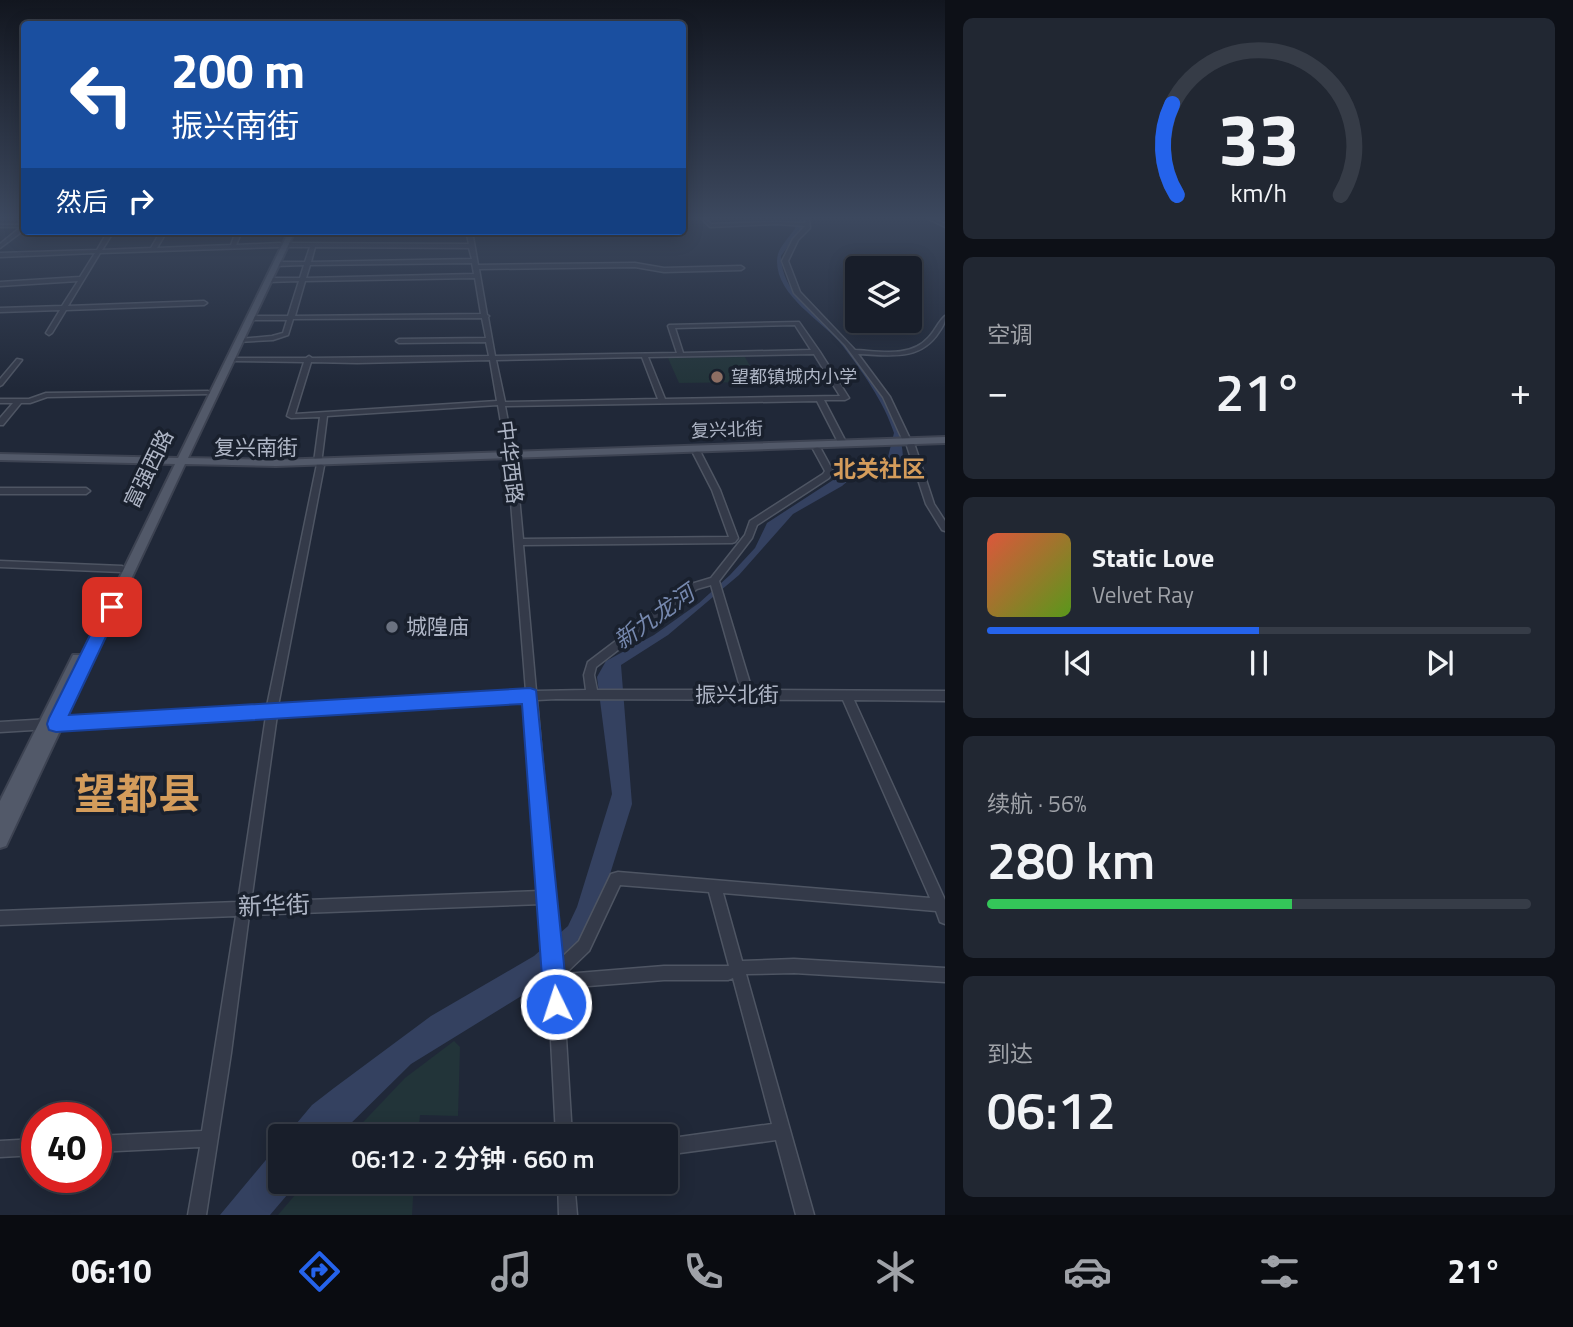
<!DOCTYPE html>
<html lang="zh">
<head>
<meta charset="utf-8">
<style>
	:root { --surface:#181e2a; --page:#212732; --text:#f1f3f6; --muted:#9fa2a8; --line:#363c47; --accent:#2563eb }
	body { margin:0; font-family:"Titillium Web","Noto Sans SC",sans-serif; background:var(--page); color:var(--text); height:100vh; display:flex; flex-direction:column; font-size:26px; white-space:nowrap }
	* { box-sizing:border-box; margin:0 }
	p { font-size:23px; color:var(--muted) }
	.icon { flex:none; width:38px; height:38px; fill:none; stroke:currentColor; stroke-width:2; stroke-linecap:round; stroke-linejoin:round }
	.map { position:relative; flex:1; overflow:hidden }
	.sheet { display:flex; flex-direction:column; gap:18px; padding:18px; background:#0d1017; width:628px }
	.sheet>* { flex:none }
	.top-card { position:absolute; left:21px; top:21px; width:665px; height:214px; border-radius:7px; box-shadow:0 4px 18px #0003,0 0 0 2px var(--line); background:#1a4fa0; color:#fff; overflow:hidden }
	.buttons { position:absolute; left:845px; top:256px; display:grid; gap:14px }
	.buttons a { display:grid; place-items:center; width:77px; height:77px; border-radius:7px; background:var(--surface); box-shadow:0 4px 18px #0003,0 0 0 2px var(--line); font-size:35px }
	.speed { position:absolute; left:21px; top:1102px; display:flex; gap:14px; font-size:35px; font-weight:700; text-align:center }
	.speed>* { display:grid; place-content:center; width:91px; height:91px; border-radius:50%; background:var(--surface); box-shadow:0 4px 18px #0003,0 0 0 2px var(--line); line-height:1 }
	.speed .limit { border:10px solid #d22; background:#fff; color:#111 }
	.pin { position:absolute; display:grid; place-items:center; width:60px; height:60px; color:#fff; margin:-30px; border-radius:14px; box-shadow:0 4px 10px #0006 }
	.me { position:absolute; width:77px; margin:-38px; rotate:356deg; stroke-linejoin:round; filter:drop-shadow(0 0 5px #0008) }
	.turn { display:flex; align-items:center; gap:24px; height:147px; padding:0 35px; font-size:32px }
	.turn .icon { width:91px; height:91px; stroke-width:2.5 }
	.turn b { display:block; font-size:49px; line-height:60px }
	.then { display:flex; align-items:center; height:66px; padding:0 35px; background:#0003; gap:14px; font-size:26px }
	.big { font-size:52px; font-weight:600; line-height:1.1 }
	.sheet .card { flex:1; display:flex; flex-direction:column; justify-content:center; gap:10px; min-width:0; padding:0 24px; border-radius:10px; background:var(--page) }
	.sheet .dial { align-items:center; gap:0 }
	.dial svg { height:182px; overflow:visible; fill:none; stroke:var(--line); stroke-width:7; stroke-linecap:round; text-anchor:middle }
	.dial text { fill:var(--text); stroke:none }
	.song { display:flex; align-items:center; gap:21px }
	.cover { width:84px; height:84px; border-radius:10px; background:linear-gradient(135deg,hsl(10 70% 55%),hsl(90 70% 35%)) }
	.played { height:7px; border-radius:4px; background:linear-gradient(90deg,var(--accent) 50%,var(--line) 50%) }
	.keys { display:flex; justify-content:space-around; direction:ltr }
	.heat { display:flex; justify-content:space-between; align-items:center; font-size:38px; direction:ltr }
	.charge { height:10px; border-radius:5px; background:linear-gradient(90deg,#34c759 56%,var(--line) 0) }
	.trip { position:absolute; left:268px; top:1124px; width:410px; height:70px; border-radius:7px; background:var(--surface); box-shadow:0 4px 18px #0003,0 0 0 2px var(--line); font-weight:600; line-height:70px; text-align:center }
	.menu { display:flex; height:112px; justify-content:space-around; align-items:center; background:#0a0c11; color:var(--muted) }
	.menu .icon { width:49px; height:49px }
	.menu .current { color:var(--accent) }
	.menu b { font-size:32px; color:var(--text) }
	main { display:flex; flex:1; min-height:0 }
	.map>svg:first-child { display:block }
	.green { fill:#223439 }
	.water { fill:#344160 }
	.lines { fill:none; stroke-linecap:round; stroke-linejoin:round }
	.minor-casing { stroke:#4e5563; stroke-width:3 }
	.major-casing { stroke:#3d4352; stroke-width:4 }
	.minor { fill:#343a49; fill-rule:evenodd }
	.major { fill:#525969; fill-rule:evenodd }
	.route { fill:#2563eb; stroke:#184099; stroke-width:2 }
	.education-dot { fill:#8d6e63; stroke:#19202d; stroke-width:2.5 }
	.worship-dot { fill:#6b7280; stroke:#19202d; stroke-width:2.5 }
	.labels { text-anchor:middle; stroke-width:7; stroke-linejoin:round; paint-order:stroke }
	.far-poi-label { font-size:18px; fill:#aeb5c5; stroke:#19202d; text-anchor:start }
	.far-street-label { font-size:18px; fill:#aeb5c5; stroke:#19202d }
	.street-label { font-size:21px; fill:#aeb5c5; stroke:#19202d }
	.poi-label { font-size:21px; fill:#aeb5c5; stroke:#19202d; text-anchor:start }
	.neighbourhood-label { font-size:23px; font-weight:bold; fill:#d49c5b; stroke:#19202d }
	.water-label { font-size:23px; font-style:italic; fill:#7688ae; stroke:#19202d }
	.near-street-label { font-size:24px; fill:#aeb5c5; stroke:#19202d }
	.near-town-label { font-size:42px; font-weight:bold; fill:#d49c5b; stroke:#19202d }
</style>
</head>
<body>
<main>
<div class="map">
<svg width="945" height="1215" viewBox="0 0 945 1215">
	<rect width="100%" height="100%" fill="#202838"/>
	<g class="green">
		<polygon points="745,357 759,382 679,383 668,358"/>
		<polygon points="454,1041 460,1047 458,1116 420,1115 418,1136 350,1136 405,1078"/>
		<polygon points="307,1181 414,1181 412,1215 278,1215"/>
	</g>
	<g class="water">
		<path d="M799 219H803L802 227 781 256C782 295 816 311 839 337 868 369 902 414 903 458L858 472 842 486 793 514 739 575 668 635 621 665 632 804 605 890 576 947 536 987 411 1064 338 1136H286L312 1105 334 1088 431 1016 534 956 568 926 577 907 612 794 597 677 606 661 654 635 699 603 730 575 755 548 767 523 847 471 888 457 894 433C884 402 862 371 842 345 822 320 777 297 777 261 777 244 796 234 799 219Z"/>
		<polygon points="280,1143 280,1181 299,1181 270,1215 220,1215"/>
	</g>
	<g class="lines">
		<defs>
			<g id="minor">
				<path d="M702 219H706L711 224 776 222 805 223V219H809L810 228 798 240 788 261 800 292 855 350C879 351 910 358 928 338 935 331 938 322 945 316 945 323 943 326 939 332 920 362 888 355 858 354L890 397 911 441 910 443H904L903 441 883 397 845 345 794 293 782 261 793 239 805 226 776 224 710 227Z"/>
				<polygon points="929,219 934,219 945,224 945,227"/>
				<polygon points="0,225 24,225 24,230 0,248 0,244 21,227 0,227"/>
				<path d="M108 231H114L102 250 151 248 161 231H167L157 248 231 245 236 231H242L236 245 280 243 282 245 285 243 469 244 466 231H472L478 265 635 263 664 268 741 266 744 268 741 270 664 272 635 267 479 269 487 315 489 316 488 317 495 356 677 353 668 326 669 325 799 322 820 352 849 398 845 400H824L847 444 846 446H840L839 444 817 401 505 406 516 464 523 539 729 537 712 490 693 453 697 451 701 453 720 490 738 538 735 542 732 543 523 545 536 691 586 690 584 675 588 662 691 584 711 578 745 535 750 521 823 474 825 471 813 449 817 447 821 449 833 471 829 478 757 525 752 538 719 581 752 690 945 691V701L854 700 945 900V924L940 922 936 911 723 893 742 961 794 959 945 968V982L794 973 746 974 814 1215H796L776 1140 665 1155V1139L772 1124 733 978 728 980H664L563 988 572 1136H556L548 982 542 904 249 915 231 1053 206 1215H188L200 1147 96 1152V1136L202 1131 236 916 0 925V911L238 902 266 716 0 732V722L267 706 317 464 314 462 320 417 291 418 287 416 304 362 231 361 228 359 229 358H306L309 356 312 358 489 356 486 342 399 343 396 341 399 339 486 338 482 318 293 319 288 335 273 340 237 342 236 341 239 339 272 336 283 333 287 320H250L247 318 250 316H288L299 281 268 282 265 280 268 278H300L304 265 276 266 273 264 276 262H305L310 247H285L282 245 280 247 100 253 68 306 204 301 207 303 204 305 66 310 52 333 49 335 46 333 60 310 0 312V308L62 306 78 281 0 286V282L80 277 95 253 0 257V253L97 250ZM315 247 469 248 472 259 311 262ZM472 263 474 274 306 278 310 265ZM475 278 481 314 295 316 305 281ZM795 325 811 350 683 353 675 328ZM814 354 840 396 665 399 648 357ZM642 357 658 399 505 402 496 360ZM490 360 497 401 295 414 311 362 357 363ZM498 405 508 464 526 691 278 706 324 466 321 464 327 416ZM711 585 741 690H597L594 675 596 667 697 589ZM556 699 843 700 930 898 618 872 611 874 579 941 560 959 537 700ZM526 700 541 891 251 902 277 715ZM620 885 709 892 729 966H664L565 974 589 951Z"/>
				<polygon points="17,359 22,360 2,385 0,386 0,379"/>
				<polygon points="208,391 212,393 210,394 47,397 30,403 21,403 3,425 0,425 0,418 13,403 0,403 0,399 29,399 46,393"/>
				<polygon points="908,444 914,444 915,446 934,504 945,521 945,531 942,530 926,504 907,446"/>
				<polygon points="0,488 86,488 90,491 86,494 0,494"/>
				<polygon points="0,561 122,566 127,569 122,572 0,567"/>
				<polygon points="37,1139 37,1155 0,1157 0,1141"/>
				<polygon points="558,1181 574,1181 577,1215 559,1215"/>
			</g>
			<polygon id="major" points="289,231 295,231 188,458 276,460 945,437 945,443 276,466 185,464 6,846 0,848 0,801 73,655 82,655 175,464 0,460 0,454 178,458"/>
		</defs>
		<use href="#minor" class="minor-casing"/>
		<use href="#major" class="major-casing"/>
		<use href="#minor" class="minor"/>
		<use href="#major" class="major"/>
	</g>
	<linearGradient id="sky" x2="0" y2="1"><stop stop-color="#12161f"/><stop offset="0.56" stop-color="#3c485e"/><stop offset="1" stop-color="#3c485e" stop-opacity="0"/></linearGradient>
	<rect width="945" height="389" fill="url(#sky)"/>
	<polygon class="route" points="112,601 120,607 69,715 530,688 536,690 568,1004 565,1013 556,1016 548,1013 544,1004 522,704 56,732 49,730 47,724 49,718 104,607"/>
	<circle class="education-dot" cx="717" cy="377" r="7"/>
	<circle class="worship-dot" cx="392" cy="627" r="7"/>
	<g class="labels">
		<g class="far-poi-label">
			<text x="731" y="383">望都镇城内小学</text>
		</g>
		<g class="far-street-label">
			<text transform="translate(727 430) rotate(-2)" y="6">复兴北街</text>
		</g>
		<g class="street-label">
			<text x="256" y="455">复兴南街</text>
			<text transform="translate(510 462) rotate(83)" y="7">中华西路</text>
			<text transform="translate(149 469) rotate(-64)" y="7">富强西路</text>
			<text x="737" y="702">振兴北街</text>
		</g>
		<g class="poi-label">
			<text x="406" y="634">城隍庙</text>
		</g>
		<g class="neighbourhood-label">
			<text x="879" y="477">北关社区</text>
		</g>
		<g class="water-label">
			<text transform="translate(654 617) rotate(-35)" y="8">新九龙河</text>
		</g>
		<g class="near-street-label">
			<text transform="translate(274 906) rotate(-2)" y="8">新华街</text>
		</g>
		<g class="near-town-label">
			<text x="137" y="809">望都县</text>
		</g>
	</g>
</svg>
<div class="buttons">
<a><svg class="icon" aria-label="layers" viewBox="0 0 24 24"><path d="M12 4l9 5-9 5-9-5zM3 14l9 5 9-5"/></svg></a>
</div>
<div class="speed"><div class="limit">40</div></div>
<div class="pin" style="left:112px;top:607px;background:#d93025"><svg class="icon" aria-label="arrive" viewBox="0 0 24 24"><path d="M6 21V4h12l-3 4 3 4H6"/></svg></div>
<svg class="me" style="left:556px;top:1004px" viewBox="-20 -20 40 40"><circle r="17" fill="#2563eb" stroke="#fff" stroke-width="3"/><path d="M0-11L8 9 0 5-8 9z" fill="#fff"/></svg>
<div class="trip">06:12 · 2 分钟 · 660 m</div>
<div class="top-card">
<div class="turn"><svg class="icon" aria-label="left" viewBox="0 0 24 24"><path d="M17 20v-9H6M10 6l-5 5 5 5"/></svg><div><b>200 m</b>振兴南街</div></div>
<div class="then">然后<svg class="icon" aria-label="right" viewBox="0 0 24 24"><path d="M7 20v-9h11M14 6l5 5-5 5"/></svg></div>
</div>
</div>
<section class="sheet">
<div class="card dial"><svg viewBox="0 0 100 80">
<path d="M14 69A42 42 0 1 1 86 69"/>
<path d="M14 69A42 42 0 0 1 12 29" stroke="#2563eb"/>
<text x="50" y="56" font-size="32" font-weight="700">33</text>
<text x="50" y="72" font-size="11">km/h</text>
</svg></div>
<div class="card"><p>空调</p>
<div class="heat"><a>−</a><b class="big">21°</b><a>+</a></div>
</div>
<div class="card">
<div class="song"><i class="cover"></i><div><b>Static Love</b><p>Velvet Ray</p></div></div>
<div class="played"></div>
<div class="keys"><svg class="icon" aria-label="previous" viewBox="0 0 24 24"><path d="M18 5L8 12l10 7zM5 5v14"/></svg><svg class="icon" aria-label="pause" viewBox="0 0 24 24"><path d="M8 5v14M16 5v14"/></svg><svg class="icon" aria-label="next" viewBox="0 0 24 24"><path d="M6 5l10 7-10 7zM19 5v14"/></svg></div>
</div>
<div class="card"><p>续航 · 56%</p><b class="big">280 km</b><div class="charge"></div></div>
<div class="card"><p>到达</p><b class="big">06:12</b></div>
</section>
</main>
<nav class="menu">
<b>06:10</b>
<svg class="icon current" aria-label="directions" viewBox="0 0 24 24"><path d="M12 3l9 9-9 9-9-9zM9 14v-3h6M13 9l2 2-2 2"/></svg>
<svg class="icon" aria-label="music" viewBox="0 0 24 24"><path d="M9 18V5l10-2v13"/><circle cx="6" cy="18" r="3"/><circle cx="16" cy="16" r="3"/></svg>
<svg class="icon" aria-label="phone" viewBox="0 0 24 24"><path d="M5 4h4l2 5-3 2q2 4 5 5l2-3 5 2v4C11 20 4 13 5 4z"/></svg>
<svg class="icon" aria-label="climate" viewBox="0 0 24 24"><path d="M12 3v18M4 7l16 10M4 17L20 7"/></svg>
<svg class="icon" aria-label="car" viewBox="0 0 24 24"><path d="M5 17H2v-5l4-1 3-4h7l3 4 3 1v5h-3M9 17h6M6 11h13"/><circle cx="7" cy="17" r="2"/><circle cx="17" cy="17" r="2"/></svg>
<svg class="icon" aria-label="filters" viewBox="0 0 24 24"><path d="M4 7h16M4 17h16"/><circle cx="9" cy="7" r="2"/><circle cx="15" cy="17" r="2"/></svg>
<b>21°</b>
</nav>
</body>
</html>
